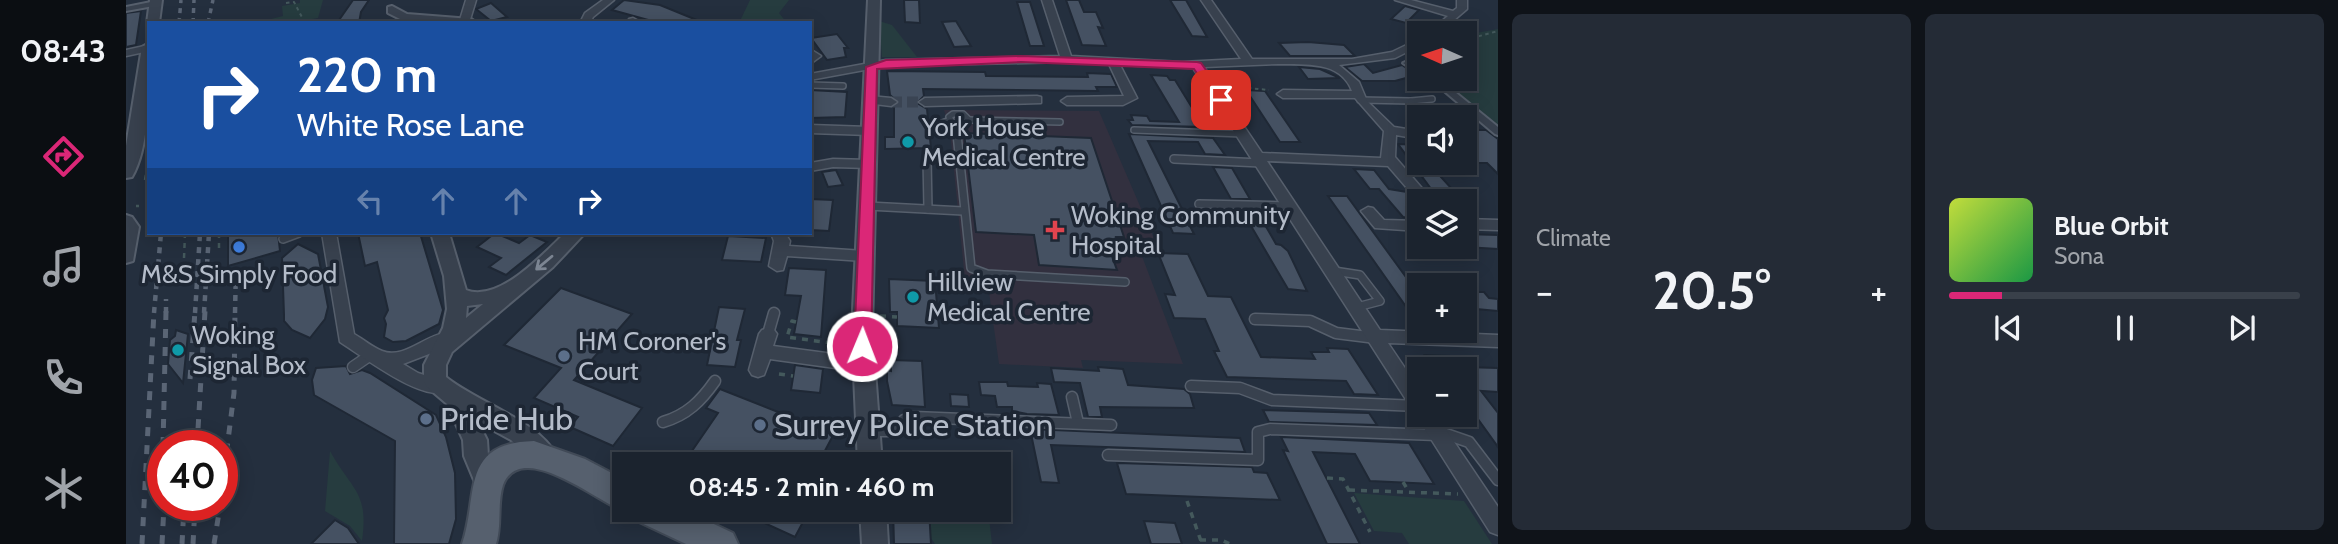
<!DOCTYPE html>
<html lang="en">
<head>
<meta charset="utf-8">
<style>
	:root { --surface:#1b232e; --page:#242b36; --text:#f1f3f6; --muted:#a0a4aa; --line:#39404a; --accent:#db2777 }
	body { margin:0; font-family:Cabin,sans-serif; background:var(--page); color:var(--text); height:100vh; display:flex; flex-direction:column; font-size:26px; white-space:nowrap }
	* { box-sizing:border-box; margin:0 }
	p { font-size:23px; color:var(--muted) }
	.icon { flex:none; width:38px; height:38px; fill:none; stroke:currentColor; stroke-width:2; stroke-linecap:round; stroke-linejoin:round }
	.map { position:relative; flex:1; overflow:hidden }
	.side { display:flex; flex-direction:column; gap:14px; padding:14px; background:#0f1319; width:840px }
	.side>* { flex:none }
	.top-card { position:absolute; left:21px; top:21px; width:665px; height:214px; border-radius:0px; box-shadow:0 4px 18px #0003,0 0 0 2px var(--line); background:#1a4fa0; color:#fff; overflow:hidden }
	.needle { width:46px; rotate:273deg }
	.controls { position:absolute; left:1281px; top:21px; display:grid; gap:14px }
	.controls a { display:grid; place-items:center; width:70px; height:70px; border-radius:0px; background:var(--surface); box-shadow:0 4px 18px #0003,0 0 0 2px var(--line); font-size:35px }
	.speed { position:absolute; left:21px; top:430px; display:flex; gap:14px; font-size:35px; font-weight:700; text-align:center }
	.speed>* { display:grid; place-content:center; width:91px; height:91px; border-radius:50%; background:var(--surface); box-shadow:0 4px 18px #0003,0 0 0 2px var(--line); line-height:1 }
	.speed .limit { border:10px solid #d22; background:#fff; color:#111 }
	.pin { position:absolute; display:grid; place-items:center; width:60px; height:60px; color:#fff; margin:-30px; border-radius:14px; box-shadow:0 4px 10px #0006 }
	.me { position:absolute; width:77px; margin:-38px; rotate:1deg; stroke-linejoin:round; filter:drop-shadow(0 0 5px #0008) }
	.turn { display:flex; align-items:center; gap:24px; height:147px; padding:0 35px; font-size:32px }
	.turn .icon { width:91px; height:91px; stroke-width:2.5 }
	.turn b { display:block; font-size:49px; line-height:60px }
	.lanes { display:flex; align-items:center; height:66px; padding:0 35px; background:#0003; justify-content:center; gap:35px; direction:ltr }
	.lanes .off { opacity:.35 }
	.big { font-size:52px; font-weight:700; line-height:1.1 }
	.side .widget { flex:1; display:flex; flex-direction:column; justify-content:center; gap:10px; min-width:0; padding:0 24px; border-radius:10px; background:var(--page) }
	.song { display:flex; align-items:center; gap:21px }
	.cover { width:84px; height:84px; border-radius:10px; background:linear-gradient(135deg,hsl(70 70% 55%),hsl(140 70% 35%)) }
	.played { height:7px; border-radius:4px; background:linear-gradient(90deg,var(--accent) 15%,var(--line) 15%) }
	.keys { display:flex; justify-content:space-around; direction:ltr }
	.heat { display:flex; justify-content:space-between; align-items:center; font-size:38px; direction:ltr }
	.side .tiles { flex:1; display:grid; gap:14px; grid-template-columns:repeat(2,1fr) }
	.trip { position:absolute; left:486px; top:452px; width:399px; height:70px; border-radius:0px; background:var(--surface); box-shadow:0 4px 18px #0003,0 0 0 2px var(--line); font-weight:700; line-height:70px; text-align:center }
	main { display:flex; flex:1; min-height:0 }
	.tabs { display:flex; flex-direction:column; width:126px; justify-content:space-around; align-items:center; background:#0b0e12; color:var(--muted) }
	.tabs .icon { width:49px; height:49px }
	.tabs .active { color:var(--accent) }
	.tabs b { font-size:32px; color:var(--text) }
	.map>svg:first-child { display:block }
	.medical { fill:#32303f }
	.green { fill:#263c3f }
	.building { fill:#455162; stroke:#1f2835; stroke-width:2 }
	.lines { fill:none; stroke-linecap:round; stroke-linejoin:round }
	.minor-tunnel { stroke:#3a4453; stroke-width:11; stroke-dasharray:11 5; stroke-linecap:butt }
	.service-far2-casing { stroke:#565f6c; stroke-width:8 }
	.service-far1-casing { stroke:#565f6c; stroke-width:10 }
	.service-casing { stroke:#565f6c; stroke-width:13 }
	.pedestrian-casing { stroke:#565f6c; stroke-width:4 }
	.minor-casing { stroke:#565f6c; stroke-width:3 }
	.tertiary-casing { stroke:#565f6c; stroke-width:4 }
	.primary-casing { stroke:#414a57; stroke-width:4 }
	.path-far2 { stroke:#44595c; stroke-width:2; stroke-dasharray:3.5 3.5; stroke-linecap:butt }
	.path-far1 { stroke:#44595c; stroke-width:2.5; stroke-dasharray:5 5; stroke-linecap:butt }
	.path { stroke:#44595c; stroke-width:3.5; stroke-dasharray:6 6; stroke-linecap:butt }
	.service-far2 { stroke:#38414e; stroke-width:5 }
	.service-far1 { stroke:#38414e; stroke-width:7 }
	.service { stroke:#38414e; stroke-width:10 }
	.pedestrian { fill:#38414e; fill-rule:evenodd }
	.minor { fill:#38414e; fill-rule:evenodd }
	.tertiary { fill:#38414e; fill-rule:evenodd }
	.primary { fill:#56606e; fill-rule:evenodd }
	.rail-far2 { stroke:#5a6575; stroke-width:3.5; stroke-dasharray:5 5; stroke-linecap:butt }
	.rail-far1 { stroke:#5a6575; stroke-width:4.5; stroke-dasharray:6 6; stroke-linecap:butt }
	.rail { stroke:#5a6575; stroke-width:5; stroke-dasharray:9 9; stroke-linecap:butt }
	.oneway { stroke:#7c8592 }
	.route { fill:#db2777; stroke:#8e194d; stroke-width:2 }
	.culture-dot { fill:#0f9aa8; stroke:#1d2633; stroke-width:2.5 }
	.health-dot { fill:#e0444e; stroke:#1d2633; stroke-width:2.5 }
	.shop-dot { fill:#3f7fe0; stroke:#1d2633; stroke-width:2.5 }
	.service-dot { fill:#5c6f8a; stroke:#1d2633; stroke-width:2.5 }
	.labels { text-anchor:middle; stroke-width:7; stroke-linejoin:round; paint-order:stroke }
	.poi-label { font-size:26px; fill:#b4bcc9; stroke:#1d2633; text-anchor:start }
	.near-poi-label { font-size:32px; fill:#b4bcc9; stroke:#1d2633; text-anchor:start }
</style>
</head>
<body>
<main>
<nav class="tabs">
<b>08:43</b>
<svg class="icon active" aria-label="directions" viewBox="0 0 24 24"><path d="M12 3l9 9-9 9-9-9zM9 14v-3h6M13 9l2 2-2 2"/></svg>
<svg class="icon" aria-label="music" viewBox="0 0 24 24"><path d="M9 18V5l10-2v13"/><circle cx="6" cy="18" r="3"/><circle cx="16" cy="16" r="3"/></svg>
<svg class="icon" aria-label="phone" viewBox="0 0 24 24"><path d="M5 4h4l2 5-3 2q2 4 5 5l2-3 5 2v4C11 20 4 13 5 4z"/></svg>
<svg class="icon" aria-label="climate" viewBox="0 0 24 24"><path d="M12 3v18M4 7l16 10M4 17L20 7"/></svg>
</nav>
<div class="map">
<svg width="1372" height="544" viewBox="0 0 1372 544">
	<rect width="100%" height="100%" fill="#242f3e"/>
	<polygon class="medical" points="818,110 973,111 1030,243 1011,243 1057,364 955,360 957,368 873,364 862,285 855,282 839,281 824,131"/>
	<g class="green">
		<polygon points="174,0 197,0 192,18 165,23 129,23 157,16 156,6 174,3"/>
		<polygon points="624,0 663,0 653,13 661,23 613,23"/>
		<polygon points="753,21 766,25 791,57 756,57"/>
		<polygon points="1372,29 1372,139 1304,79 1339,79 1339,35"/>
		<path d="M204 451C226 491 243 491 236 541L224 526 199 511Z"/>
		<polygon points="1228,493 1338,501 1366,544 1283,544 1276,533 1248,531"/>
		<polygon points="831,509 862,509 866,544 809,544 805,538 803,512 830,513"/>
	</g>
	<g class="building">
		<polygon points="227,0 243,0 235,12 233,23 211,23"/>
		<polygon points="498,0 534,5 578,23 533,23 486,10"/>
		<polygon points="778,0 793,0 794,23 779,22"/>
		<polygon points="940,0 953,0 958,12 970,12 977,28 972,27 980,46 956,45"/>
		<polygon points="1044,0 1060,0 1081,37 1066,36"/>
		<polygon points="891,2 904,2 918,46 904,46"/>
		<polygon points="365,3 381,17 365,21 350,9"/>
		<polygon points="1279,6 1293,10 1280,23 1265,19"/>
		<polygon points="15,11 10,45 0,47 0,13"/>
		<polygon points="830,21 845,46 828,47 816,22"/>
		<polygon points="711,34 722,48 718,48 720,57 701,60 685,38"/>
		<polygon points="1182,42 1218,45 1229,56 1164,56 1153,43"/>
		<polygon points="1238,64 1247,73 1276,65 1291,75 1269,81 1236,81 1219,67"/>
		<polygon points="1173,67 1194,69 1214,78 1182,79"/>
		<polygon points="761,71 859,72 860,76 962,77 961,73 985,74 991,87 970,87 972,91 797,89 798,96 791,103 801,109 805,148 759,149 759,137 768,137 768,107 773,103 764,95"/>
		<polygon points="1025,75 1041,76 1044,80 1049,80 1078,127 1006,125 1002,120 1007,120 1005,115 1021,116 1024,121 1053,122"/>
		<polygon points="684,90 721,92 719,117 684,118"/>
		<polygon points="1120,90 1139,91 1174,142 1154,142"/>
		<polygon points="1339,130 1360,130 1372,139 1372,174 1361,163 1339,163"/>
		<polygon points="838,133 965,138 998,237 990,237 993,249 983,248 991,270 913,265 908,235 850,232"/>
		<polygon points="1003,134 1087,138 1099,155 1079,154 1072,142 1022,141 1057,211 1131,211 1150,244 1155,245 1162,251 1181,291 1162,289 1125,226 1063,224 1068,234 1047,233"/>
		<polygon points="1272,144 1293,145 1293,165 1305,166 1337,201 1314,201"/>
		<polygon points="1087,167 1106,168 1124,199 1105,199"/>
		<polygon points="1228,169 1248,170 1263,189 1281,192 1293,205 1293,218 1277,217 1253,189 1244,189"/>
		<polygon points="710,170 717,185 702,187 696,172"/>
		<polygon points="1202,196 1221,196 1293,295 1293,325"/>
		<polygon points="684,199 707,200 703,231 684,230"/>
		<polygon points="102,233 152,233 154,251 102,266"/>
		<polygon points="232,233 294,233 317,310 313,324 280,341 267,342 258,337 260,324 258,318 262,310 251,262 239,266"/>
		<polygon points="369,233 393,243 404,235 421,242 380,275 363,267 375,258 351,247"/>
		<polygon points="1339,234 1372,235 1372,249 1339,247"/>
		<polygon points="602,236 640,238 635,262 596,260"/>
		<polygon points="172,244 192,254 202,307 199,319 184,338 166,330 158,321 158,315 156,258"/>
		<polygon points="1032,253 1062,254 1082,296 1105,297 1135,357 1189,359 1185,352 1203,352 1201,348 1222,349 1252,395 1228,394 1220,381 1101,377 1088,351 1093,351 1079,319 1048,318 1039,294 1049,295"/>
		<polygon points="663,268 700,270 695,337 668,334 675,296 659,295"/>
		<polygon points="763,279 809,281 813,328 771,326 771,312 764,312"/>
		<polygon points="435,288 506,314 448,380 516,408 487,446 444,427 452,417 408,398 435,368 378,345"/>
		<polygon points="1339,292 1358,292 1363,298 1372,299 1372,311 1339,308"/>
		<polygon points="593,307 619,309 611,340 615,340 609,367 581,365"/>
		<polygon points="50,330 62,334 57,383 42,364 44,340 49,336"/>
		<polygon points="1299,355 1324,356 1333,369 1309,369"/>
		<polygon points="765,360 796,361 799,407 766,405 761,381 761,370 765,371"/>
		<polygon points="669,365 697,369 694,393 665,390"/>
		<polygon points="220,366 224,374 236,370 244,373 310,415 320,437 329,473 330,519 323,544 268,544 269,441 188,395 186,380 190,368"/>
		<polygon points="972,367 997,369 1002,385 1058,389 1064,394 1068,408 974,407 976,417 962,417 954,383 928,382 925,368 973,371"/>
		<polygon points="1339,367 1372,368 1372,392 1355,391 1372,413 1372,447 1339,401"/>
		<polygon points="853,382 881,382 882,386 912,387 911,383 925,384 933,415 901,414 886,411 886,407 871,407 869,396 855,395"/>
		<polygon points="594,389 695,429 699,422 711,428 692,464 557,464 592,413 580,408"/>
		<polygon points="824,394 842,395 843,407 825,406"/>
		<polygon points="1137,410 1243,413 1251,425 1143,422"/>
		<polygon points="904,429 1114,438 1119,452 925,445 933,483 915,482"/>
		<polygon points="1155,437 1283,443 1308,484 1244,481 1229,454 1187,452 1234,544 1201,544 1157,450 1162,451"/>
		<polygon points="991,463 1126,467 1128,472 1141,473 1154,500 1000,494"/>
		<polygon points="608,509 684,509 669,537"/>
		<polygon points="767,509 803,509 805,544 768,544"/>
		<polygon points="209,520 222,528 233,544 185,544"/>
		<polygon points="1018,521 1049,523 1056,544 1025,544"/>
	</g>
	<g class="lines">
		<polyline class="minor-tunnel" points="765,102 799,102"/>
		<defs>
			<g id="service-far2">
				<polyline points="684,85 717,86"/>
				<polyline points="1234,100 1285,101 1304,117"/>
				<polyline points="1285,101 1306,99"/>
				<polygon points="827,114 837,114 843,120 837,124 826,122 823,117"/>
				<polyline points="1302,116 1338,115"/>
				<polyline points="843,120 934,122"/>
				<polyline points="830,123 831,136"/>
				<polyline points="811,125 824,120"/>
				<polyline points="1008,130 1117,134"/>
			</g>
			<g id="service-far1">
				<polyline points="831,134 845,268 861,274 999,282"/>
				<polyline points="801,158 802,209"/>
				<polyline points="1048,159 1135,163"/>
				<polyline points="1073,204 1164,206"/>
				<polyline points="742,206 837,211"/>
				<polyline points="157,239 173,233"/>
				<polyline points="1208,271 1234,275 1254,301 1231,307"/>
			</g>
			<g id="service">
				<polyline points="1129,319 1184,321 1210,333 1250,338"/>
				<polyline points="642,334 648,313"/>
				<polyline points="227,367 246,354"/>
				<polyline points="1065,386 1114,388 1146,400 1293,406"/>
				<polyline points="946,397 952,423"/>
				<path d="M537 422C561 415 575 401 589 381"/>
				<polyline points="746,431 771,431 778,420 788,417 985,425"/>
				<polyline points="1314,432 1343,442 1372,480"/>
				<polyline points="982,455 1132,460 1132,432 1144,429 1311,435"/>
			</g>
			<g id="pedestrian">
				<polygon points="30,1 34,3 33,5 0,11 0,7"/>
				<polygon points="1293,56 1293,61 1288,63 1293,66 1293,73 1277,63"/>
				<polygon points="1304,79 1313,79 1372,127 1372,135 1369,134"/>
			</g>
			<g id="minor">
				<polygon points="340,0 350,0 343,23 333,23"/>
				<polygon points="477,0 488,0 467,17 464,23 454,23 459,13"/>
				<path d="M916 0H926L945 56 1056 62 1115 59 1075 0H1085L1126 59H1226L1266 52 1293 39V46L1269 58 1213 65 1233 82 1241 101 1268 127 1293 131V139L1270 135 1269 157 1307 201 1293 202 1262 166 1141 161 1254 330 1372 335V347L1262 343 1293 389V415H1310L1372 507V535L1364 532 1293 420 1291 415 1292 411 1286 409 1067 68 994 65 1011 98 997 105H941L935 101 941 97 998 96 983 64 941 62 760 66 684 80V74L760 60 934 56ZM1152 64C1179 65 1214 60 1226 91L1157 90 1151 94 1157 98H1229L1258 131 1255 158 1136 153 1078 67Z"/>
				<polygon points="1269,0 1285,0 1327,11 1331,8 1331,0 1341,0 1341,9 1313,33 1302,33 1322,16"/>
				<polygon points="507,18 516,23 503,23 503,19"/>
				<polygon points="23,45 23,51 0,56 0,50"/>
				<polygon points="684,49 695,56 684,64"/>
				<polygon points="744,96 765,98 771,102 765,106 740,103 738,100"/>
				<polygon points="911,96 915,97 915,103 799,106 793,102 799,98"/>
				<polygon points="684,125 743,127 749,131 743,135 684,133"/>
				<polygon points="707,159 743,160 750,164 743,168 707,167 684,171 684,163"/>
				<polygon points="1242,207 1247,208 1258,220 1293,221 1293,231 1249,228 1235,211"/>
				<polygon points="1339,219 1372,220 1372,230 1339,229"/>
				<path d="M196 233H210L228 334C237 339 246 347 256 351 281 361 305 327 329 334L332 339 329 344 277 364 292 373 320 382 323 387 320 392C294 401 236 356 214 342Z"/>
				<polygon points="645,233 659,233 664,241 663,246 738,251 746,256 738,261 661,256 657,270 651,271 643,266 648,241"/>
				<polygon points="642,328 648,330 651,334 647,346 738,358 744,360 747,365 744,370 738,372 644,359 638,375 632,377 626,375 623,370 633,334 636,330"/>
			</g>
			<g id="tertiary">
				<polygon points="24,0 36,0 33,23 23,23 23,26 21,23"/>
				<polygon points="742,0 754,0 746,330 756,464 732,464 726,330"/>
				<polygon points="266,6 281,14 345,19 351,23 278,21 262,13 262,7"/>
				<path d="M23 43C23 80 25 145 6 177L0 178V146L16 47Z"/>
				<polygon points="0,215 6,217 13,227 7,261 0,263"/>
				<path d="M305 233H323L340 290C373 303 417 254 439 233H459L427 267 326 352 320 365V377C349 401 414 422 430 455L427 462 418 465 409 462 385 440 352 422 361 440 362 456 375 484 371 492 362 495 353 492 338 456 337 440 321 404 301 387 298 381V365L317 328 321 309 318 276ZM357 304 340 318 341 306Z"/>
				<polygon points="734,509 760,509 762,544 736,544"/>
			</g>
			<path id="primary" d="M408 441 459 459 499 480V509H556L607 533 612 544H560L509 520 505 509 499 512C472 502 395 438 377 485 371 503 376 525 370 544H336C353 495 333 443 408 441Z"/>
		</defs>
		<use href="#service-far2" class="service-far2-casing"/>
		<use href="#service-far1" class="service-far1-casing"/>
		<use href="#service" class="service-casing"/>
		<use href="#pedestrian" class="pedestrian-casing"/>
		<use href="#minor" class="minor-casing"/>
		<use href="#tertiary" class="tertiary-casing"/>
		<use href="#primary" class="primary-casing"/>
		<g class="path-far2">
			<polyline points="160,3 168,2 179,23"/>
			<polyline points="1339,40 1372,31"/>
			<polyline points="1101,86 1143,90"/>
		</g>
		<g class="path-far1">
			<polyline points="19,180 21,168"/>
			<polyline points="10,206 13,206"/>
			<polyline points="93,233 93,248"/>
			<polyline points="58,258 59,233"/>
		</g>
		<g class="path">
			<polyline points="754,316 771,317"/>
			<polyline points="670,322 666,321 661,337 720,345"/>
			<polyline points="653,374 667,376"/>
			<polyline points="1201,478 1217,479 1244,532"/>
			<polyline points="1277,482 1283,492"/>
			<polyline points="1223,490 1332,494"/>
			<polyline points="1061,501 1076,544"/>
			<polyline points="1074,540 1095,540 1104,544"/>
		</g>
		<use href="#service-far2" class="service-far2"/>
		<use href="#service-far1" class="service-far1"/>
		<use href="#service" class="service"/>
		<use href="#pedestrian" class="pedestrian"/>
		<use href="#minor" class="minor"/>
		<use href="#tertiary" class="tertiary"/>
		<use href="#primary" class="primary"/>
		<g class="rail-far2">
			<polyline points="53,23 55,0"/>
			<polyline points="67,23 68,0"/>
			<polyline points="82,23 87,0"/>
		</g>
		<g class="rail-far1">
			<polyline points="28,313 35,233"/>
			<polyline points="40,313 40,299"/>
			<polyline points="69,313 74,233"/>
			<polyline points="78,313 83,233"/>
			<polyline points="109,313 110,268"/>
		</g>
		<g class="rail">
			<polyline points="64,379 69,311"/>
			<polyline points="37,446 40,311"/>
			<polyline points="71,446 79,311"/>
			<polyline points="96,488 108,393 109,311"/>
			<polyline points="16,544 28,311"/>
			<polyline points="36,544 38,506"/>
			<polyline points="56,544 58,506"/>
			<polyline points="67,544 69,506"/>
			<polyline points="88,544 94,506"/>
		</g>
	</g>
	<defs><path id="oneway-shaft" d="M-6 0H5M1.5-3L5.5 0L1.5 3" fill="none" stroke-width="1.6" stroke-linecap="round" stroke-linejoin="round" transform="scale(1.75)"/></defs>
	<use class="oneway" href="#oneway-shaft" transform="translate(418 263) rotate(140)"/>
	<polygon class="route" points="895,56 1071,62 1075,63 1101,100 1091,103 1068,69 895,62 751,69 745,346 743,351 730,351 728,346 740,67 760,60"/>
	<g class="culture-dot">
		<circle cx="782" cy="142" r="7"/>
		<circle cx="787" cy="297" r="7"/>
		<circle cx="52" cy="350" r="7"/>
	</g>
	<path class="health-dot" d="M925.5 219.5h7v7h7v7h-7v7h-7v-7h-7v-7h7z"/>
	<circle class="shop-dot" cx="113" cy="247" r="7"/>
	<g class="service-dot">
		<circle cx="438" cy="356" r="7"/>
		<circle cx="300" cy="419" r="7"/>
		<circle cx="634" cy="425" r="7"/>
	</g>
	<g class="labels">
		<g class="poi-label">
			<text x="796" y="136">York House<tspan x="796" dy="30">Medical Centre</tspan></text>
			<text x="945" y="224">Woking Community<tspan x="945" dy="30">Hospital</tspan></text>
			<text x="113" y="283" text-anchor="middle">M&amp;S Simply Food</text>
			<text x="801" y="291">Hillview<tspan x="801" dy="30">Medical Centre</tspan></text>
			<text x="66" y="344">Woking<tspan x="66" dy="30">Signal Box</tspan></text>
			<text x="452" y="350">HM Coroner's<tspan x="452" dy="30">Court</tspan></text>
		</g>
		<g class="near-poi-label">
			<text x="314" y="430">Pride Hub</text>
			<text x="648" y="436">Surrey Police Station</text>
		</g>
	</g>
</svg>
<div class="controls">
<a><svg class="needle" viewBox="-14 -14 28 28"><path d="M0-13l5 13h-10z" fill="#e53935"/><path d="M0 13l5-13h-10z" fill="#a0a4aa"/></svg></a>
<a><svg class="icon" aria-label="sound" viewBox="0 0 24 24"><path d="M4 9h4l5-4v14l-5-4H4zM17 9q2 3 0 6"/></svg></a>
<a><svg class="icon" aria-label="layers" viewBox="0 0 24 24"><path d="M12 4l9 5-9 5-9-5zM3 14l9 5 9-5"/></svg></a>
<a>+</a>
<a>−</a>
</div>
<div class="speed"><div class="limit">40</div></div>
<div class="pin" style="left:1095px;top:100px;background:#d93025"><svg class="icon" aria-label="arrive" viewBox="0 0 24 24"><path d="M6 21V4h12l-3 4 3 4H6"/></svg></div>
<svg class="me" style="left:736px;top:346px" viewBox="-20 -20 40 40"><circle r="17" fill="#db2777" stroke="#fff" stroke-width="3"/><path d="M0-11L8 9 0 5-8 9z" fill="#fff"/></svg>
<div class="trip">08:45 · 2 min · 460 m</div>
<div class="top-card">
<div class="turn"><svg class="icon" aria-label="right" viewBox="0 0 24 24"><path d="M7 20v-9h11M14 6l5 5-5 5"/></svg><div><b>220 m</b>White Rose Lane</div></div>
<div class="lanes"><svg class="icon off" aria-label="left" viewBox="0 0 24 24"><path d="M17 20v-9H6M10 6l-5 5 5 5"/></svg><svg class="icon off" aria-label="ahead" viewBox="0 0 24 24"><path d="M12 20V5M6 11l6-6 6 6"/></svg><svg class="icon off" aria-label="ahead" viewBox="0 0 24 24"><path d="M12 20V5M6 11l6-6 6 6"/></svg><svg class="icon" aria-label="right" viewBox="0 0 24 24"><path d="M7 20v-9h11M14 6l5 5-5 5"/></svg></div>
</div>
</div>
<section class="side">
<div class="tiles">
<div class="widget"><p>Climate</p>
<div class="heat"><a>−</a><b class="big">20.5°</b><a>+</a></div>
</div>
<div class="widget">
<div class="song"><i class="cover"></i><div><b>Blue Orbit</b><p>Sona</p></div></div>
<div class="played"></div>
<div class="keys"><svg class="icon" aria-label="previous" viewBox="0 0 24 24"><path d="M18 5L8 12l10 7zM5 5v14"/></svg><svg class="icon" aria-label="pause" viewBox="0 0 24 24"><path d="M8 5v14M16 5v14"/></svg><svg class="icon" aria-label="next" viewBox="0 0 24 24"><path d="M6 5l10 7-10 7zM19 5v14"/></svg></div>
</div>
</div>
</section>
</main>
</body>
</html>
